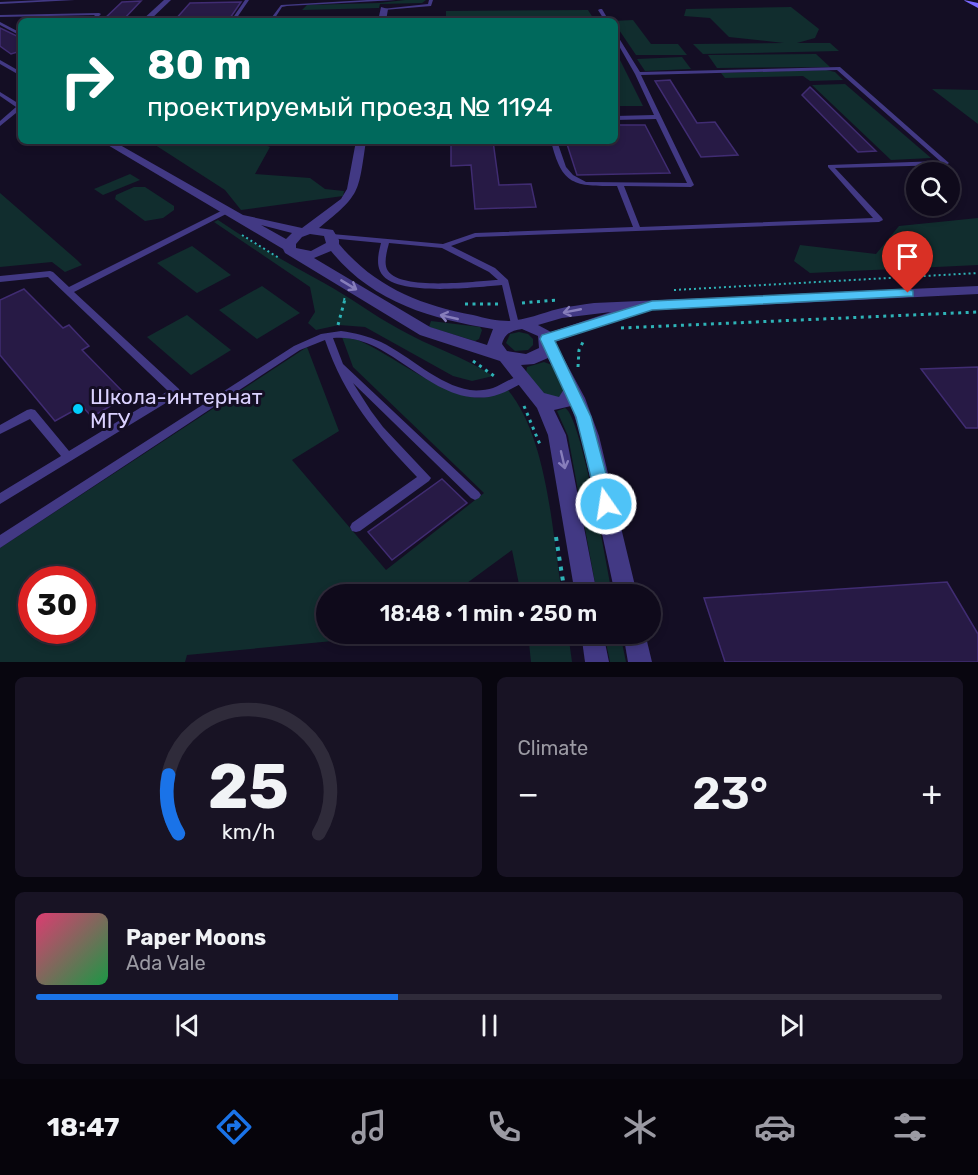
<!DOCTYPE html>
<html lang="en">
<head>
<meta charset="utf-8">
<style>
	:root { --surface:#0f0a1b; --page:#181324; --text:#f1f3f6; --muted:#9b9aa3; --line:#2f2b3a; --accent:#1a73e8 }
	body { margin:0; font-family:Rubik,sans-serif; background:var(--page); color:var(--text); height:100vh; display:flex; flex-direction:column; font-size:22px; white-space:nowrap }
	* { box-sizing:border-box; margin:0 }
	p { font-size:20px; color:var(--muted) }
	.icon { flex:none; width:33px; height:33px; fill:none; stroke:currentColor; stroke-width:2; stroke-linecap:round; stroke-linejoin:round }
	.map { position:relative; height:662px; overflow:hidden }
	.panel { display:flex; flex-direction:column; gap:15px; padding:15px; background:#08060f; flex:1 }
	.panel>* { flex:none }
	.top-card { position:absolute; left:18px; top:18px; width:600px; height:126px; border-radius:9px; box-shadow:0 3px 9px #0003,0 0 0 2px var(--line); background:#00695c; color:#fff; overflow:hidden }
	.controls { position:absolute; left:906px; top:162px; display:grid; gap:12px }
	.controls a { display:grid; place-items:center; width:54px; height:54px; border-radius:50%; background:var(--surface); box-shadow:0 3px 9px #0003,0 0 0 2px var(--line); font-size:30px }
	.speed { position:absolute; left:18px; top:566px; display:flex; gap:12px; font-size:30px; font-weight:700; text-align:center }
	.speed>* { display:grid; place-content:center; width:78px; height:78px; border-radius:50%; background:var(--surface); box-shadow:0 3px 9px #0003,0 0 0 2px var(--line); line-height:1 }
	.speed .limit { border:9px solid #d22; background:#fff; color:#111 }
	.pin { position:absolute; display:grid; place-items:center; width:51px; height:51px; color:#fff; margin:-62px -26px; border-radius:50% 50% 50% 0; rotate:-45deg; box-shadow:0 0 6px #0007 }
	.pin .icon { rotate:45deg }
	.me { position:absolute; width:66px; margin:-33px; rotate:347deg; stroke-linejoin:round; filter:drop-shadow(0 0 4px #0008) }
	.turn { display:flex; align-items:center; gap:21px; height:126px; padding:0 30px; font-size:27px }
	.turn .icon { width:78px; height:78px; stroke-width:2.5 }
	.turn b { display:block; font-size:42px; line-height:51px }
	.big { font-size:45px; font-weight:600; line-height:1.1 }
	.panel .tile { flex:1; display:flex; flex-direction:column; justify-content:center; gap:9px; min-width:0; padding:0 21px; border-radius:9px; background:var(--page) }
	.panel .dial { align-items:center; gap:0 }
	.dial svg { height:156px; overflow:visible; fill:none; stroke:var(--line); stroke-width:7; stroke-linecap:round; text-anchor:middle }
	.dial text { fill:var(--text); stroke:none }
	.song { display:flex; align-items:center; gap:18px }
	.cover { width:72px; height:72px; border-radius:9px; background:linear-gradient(135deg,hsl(340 70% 55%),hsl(140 70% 35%)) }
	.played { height:6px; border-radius:3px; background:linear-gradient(90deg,var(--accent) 40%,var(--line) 40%) }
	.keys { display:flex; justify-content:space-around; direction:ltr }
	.heat { display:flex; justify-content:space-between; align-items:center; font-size:33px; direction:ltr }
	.panel .tiles { flex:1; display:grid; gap:15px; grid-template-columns:1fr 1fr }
	.tile:last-child { grid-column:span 2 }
	.trip { position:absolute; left:316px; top:584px; width:345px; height:60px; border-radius:30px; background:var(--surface); box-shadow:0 3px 9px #0003,0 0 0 2px var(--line); font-weight:600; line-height:60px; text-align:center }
	.tabs { display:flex; height:96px; justify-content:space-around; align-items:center; background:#06040b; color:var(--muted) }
	.tabs .icon { width:42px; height:42px }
	.tabs .active { color:var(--accent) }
	.tabs b { font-size:27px; color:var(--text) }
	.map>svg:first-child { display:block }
	.green { fill:#112d2e; fill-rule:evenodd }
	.building { fill:#271a45; stroke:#402c72; stroke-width:1.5 }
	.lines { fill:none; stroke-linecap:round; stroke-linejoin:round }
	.path-far2 { stroke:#2eb3b7; stroke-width:2; stroke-dasharray:2 3; stroke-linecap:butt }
	.path-far1 { stroke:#2eb3b7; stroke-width:3; stroke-dasharray:3 4.5; stroke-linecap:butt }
	.path { stroke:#2eb3b7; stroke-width:4; stroke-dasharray:4 6; stroke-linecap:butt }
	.lane { fill:#423984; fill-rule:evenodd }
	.street { fill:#423984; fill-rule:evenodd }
	.secondary { fill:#7969ff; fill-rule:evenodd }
	.oneway { stroke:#877ebb }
	.route { fill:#4fc3f7; stroke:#337fa1; stroke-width:1.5 }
	.poi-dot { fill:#00cefd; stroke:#140e24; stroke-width:2 }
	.labels { text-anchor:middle; stroke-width:6; stroke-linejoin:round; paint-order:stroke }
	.poi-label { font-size:21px; fill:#dbd2ff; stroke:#140e24; text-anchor:start }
</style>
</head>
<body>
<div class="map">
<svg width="978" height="662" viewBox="0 0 978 662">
	<rect width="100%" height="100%" fill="#140e24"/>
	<g class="green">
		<polygon points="405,0 426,0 422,3 380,4 379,8 302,10 307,5 379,3"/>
		<polygon points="791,7 819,29 815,38 797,43 830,43 839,51 703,54 693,44 784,43 729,37 710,18 684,16 686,9"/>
		<polygon points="588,10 595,21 471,21 446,16 446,11"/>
		<polygon points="633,20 651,44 678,44 687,55 636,55 613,21"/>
		<polygon points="816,54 830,67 717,68 708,55"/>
		<polygon points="615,56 618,56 643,106 615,106"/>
		<polygon points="682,57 691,69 645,71 637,59"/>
		<polygon points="826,70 835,72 843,80 810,81 803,76 725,78 721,73"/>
		<polygon points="845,84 931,158 891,160 812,85"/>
		<polygon points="932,89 978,90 978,124"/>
		<polygon points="149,141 255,141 270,147 255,174 310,178 325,189 344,191 343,196 241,210 225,190"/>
		<polygon points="130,174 140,180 103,195 94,189"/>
		<polygon points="134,187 145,187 174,206 174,210 163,218 145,221 115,199 116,195"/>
		<polygon points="0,193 77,260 82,265 65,272 52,262 0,267"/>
		<polygon points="978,218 978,265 810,273 794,261 800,245 876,254 899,226"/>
		<path d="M218 220C252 243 287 263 324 283 350 297 373 315 399 329 430 347 463 356 493 376L472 381 453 376 365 327 339 325 316 330 308 323 315 312 310 287 214 222Z"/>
		<polygon points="192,246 231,275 197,293 157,263"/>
		<polygon points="262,286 300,313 257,339 219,310"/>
		<polygon points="187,315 231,350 191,375 147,337"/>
		<polygon points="431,321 480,327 482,330 479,339 475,341 429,327"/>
		<polygon points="519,332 528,334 533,339 533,345 528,350 515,351 506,343 510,334"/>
		<path d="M342 337 358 340C390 354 440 393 472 397 485 399 496 395 508 390 548 439 552 532 562 594H521L512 550 452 594H327V633H400L396 635 187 655 185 662H0V548L307 347 339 431 292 460 386 570 484 493 353 367ZM32 579H82V630H32Z"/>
		<polygon points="544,362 552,365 566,390 563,396 553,399 543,393 526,373 527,367"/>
		<path d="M565 408C581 415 607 568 612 594H597L568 436 557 411Z"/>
		<polygon points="528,633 568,633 572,662 531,662"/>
		<polygon points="604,633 620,633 626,662 610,662"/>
	</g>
	<g class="building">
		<polygon points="141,1 122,21 102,21 122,2"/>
		<polygon points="241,2 230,18 231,21 174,21 190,3"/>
		<polygon points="0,28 21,38 21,51 11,54 0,46"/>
		<polygon points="670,80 697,123 715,122 738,155 701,157 655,81"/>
		<polygon points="810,87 876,151 858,152 802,95"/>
		<polygon points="615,125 645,125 670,173 577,175 566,141 615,141"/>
		<polygon points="451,141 493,141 499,185 531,184 536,207 475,209 471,165 451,166"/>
		<polygon points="24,289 63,328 69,325 89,346 82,350 127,396 92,417 82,406 55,421 0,355 0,300"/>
		<polygon points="978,367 978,428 966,428 921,369"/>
		<polygon points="442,479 467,503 392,560 368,532"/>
		<polygon points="947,582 978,634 978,662 725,662 704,598"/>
	</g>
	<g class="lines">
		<g class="path-far2">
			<polyline points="242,235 279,258"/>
			<polyline points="674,290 978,273"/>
			<polyline points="344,300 345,297"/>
			<polyline points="553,300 557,300"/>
		</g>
		<g class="path-far1">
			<polyline points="522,303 557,300"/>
			<polyline points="465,304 500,304"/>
			<polyline points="338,325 345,299"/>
			<polyline points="621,328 978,312"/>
			<polyline points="473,361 497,378"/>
			<polyline points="578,367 579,350 584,340"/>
			<polyline points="524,406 541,447"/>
		</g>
		<polyline class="path" points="556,537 565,594"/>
		<g class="lane">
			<polygon points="43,0 75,0 0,4 0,2"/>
			<polygon points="245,0 249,0 236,19 239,21 234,21 232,19"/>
			<polygon points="367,0 396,0 287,6 282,7 273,21 269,21 281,5"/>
			<polygon points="429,0 433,0 431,6 384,10 382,9 428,4"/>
			<polygon points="600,9 602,9 609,21 605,21 598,10"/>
			<polygon points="99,13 101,14 94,21 89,21 95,15 0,17 0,15"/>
			<polygon points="0,22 21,33 21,36 0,25"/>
			<path d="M615 34 617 35 640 72 840 67 949 163 946 165 835 168 882 218 883 220 879 222 476 237 451 246 495 268 508 280 519 324 515 327 511 324 502 285C477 287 391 298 380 271 376 262 379 251 381 243L329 238V234H332L443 244 475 233 633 227 617 186C574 186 562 186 551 141H557L566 167 573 175 586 182 687 183 656 119 615 120V116L654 115 635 74 615 39ZM837 70 940 161 828 165V167L873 218 640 227 624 186 691 187 694 185 641 75ZM389 243 442 248 489 272 498 280C475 281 402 291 388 271 383 264 387 251 389 243Z"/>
			<polygon points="0,60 21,72 21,76 0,64"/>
			<polygon points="0,92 21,105 21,109 0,126 0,121 16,107 0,96"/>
			<polygon points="223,210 226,210 230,212 74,292 179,389 180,392 179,395 0,504 0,493 61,456 30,419 0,434 0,425 27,410 31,409 35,410 69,451 168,391 48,277 0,282 0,276 50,271 53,272 69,287"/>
			<path d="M341 331C355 333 368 336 381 342 410 356 438 385 470 390 477 391 487 390 493 388 504 384 516 374 527 375L529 378 527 381C515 386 503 395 489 397 429 405 391 332 333 338L343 364 479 492 481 495 479 498 475 500 471 498 353 383 371 411 383 427 431 478 429 481 360 531 356 532 352 531 350 527 352 523 417 477C375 433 345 398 325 340L300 350 0 548V535L294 346 321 334Z"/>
		</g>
		<g class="street">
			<polygon points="164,0 171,0 149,21 141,21"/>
			<polygon points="381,7 388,9 386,21 378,21"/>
			<path d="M101 141H113L243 215 302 228 341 199 347 189 356 141H366C358 194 361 194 319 228L333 230 339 240V244C374 286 419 305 473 315 484 318 497 321 509 321 526 320 542 313 558 309 569 306 582 305 594 303L978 286V294L633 311 631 315 555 342 585 398 599 436 637 594H615L581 436 571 406 554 410 566 435 597 594H575L548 435 537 408 500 361 420 335 285 253 283 249ZM261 225 292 233 286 239ZM310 234 324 236 326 243 311 251 296 248V244L302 237ZM331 251C372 302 431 319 493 329L487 345 430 327 314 258ZM611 312 551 332 538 325 562 318ZM522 329 538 336 539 348 526 354 507 351 502 344C505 333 511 331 522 329ZM548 358 564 389 559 397 544 393 521 365 534 364Z"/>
			<polygon points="581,633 603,633 609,662 585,662"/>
			<polygon points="623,633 645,633 652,662 628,662"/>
		</g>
		<polygon class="secondary" points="964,0 978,3 978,8 965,1"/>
	</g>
	<defs><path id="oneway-shaft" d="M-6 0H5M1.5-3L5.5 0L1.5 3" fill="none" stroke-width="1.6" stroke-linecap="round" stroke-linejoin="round" transform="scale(1.5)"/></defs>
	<g class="oneway">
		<use href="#oneway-shaft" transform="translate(349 285) rotate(31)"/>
		<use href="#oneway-shaft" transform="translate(572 311) rotate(169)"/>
		<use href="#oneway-shaft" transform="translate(449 317) rotate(-167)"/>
		<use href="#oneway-shaft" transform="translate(563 460) rotate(77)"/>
	</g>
	<polygon class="route" points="908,289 913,291 913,296 652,310 555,341 591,417 614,504 612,510 606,512 599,510 576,417 540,339 542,335 652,301"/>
	<circle class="poi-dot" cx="78" cy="409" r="6"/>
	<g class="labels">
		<g class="poi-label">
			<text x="90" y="404">Школа-интернат<tspan x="90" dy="24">МГУ</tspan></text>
		</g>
	</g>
</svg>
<div class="controls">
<a><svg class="icon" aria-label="search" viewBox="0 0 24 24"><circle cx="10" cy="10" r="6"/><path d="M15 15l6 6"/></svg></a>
</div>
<div class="speed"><div class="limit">30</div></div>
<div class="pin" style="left:908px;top:293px;background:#d93025"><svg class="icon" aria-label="arrive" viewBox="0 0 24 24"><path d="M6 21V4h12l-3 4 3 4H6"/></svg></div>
<svg class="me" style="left:606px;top:504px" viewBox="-20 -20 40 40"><circle r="17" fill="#4fc3f7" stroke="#fff" stroke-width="3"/><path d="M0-11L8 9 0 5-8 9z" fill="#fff"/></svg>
<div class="trip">18:48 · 1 min · 250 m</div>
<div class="top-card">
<div class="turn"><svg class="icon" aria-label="right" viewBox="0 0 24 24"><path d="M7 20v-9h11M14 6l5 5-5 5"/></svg><div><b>80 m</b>проектируемый проезд № 1194</div></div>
</div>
</div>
<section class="panel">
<div class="tiles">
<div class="tile dial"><svg viewBox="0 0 100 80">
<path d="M14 69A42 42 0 1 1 86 69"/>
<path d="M14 69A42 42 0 0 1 9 39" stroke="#1a73e8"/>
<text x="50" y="56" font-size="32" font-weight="700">25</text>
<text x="50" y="72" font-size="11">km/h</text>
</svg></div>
<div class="tile"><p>Climate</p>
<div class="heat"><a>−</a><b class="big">23°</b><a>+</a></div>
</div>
<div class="tile">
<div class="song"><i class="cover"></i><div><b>Paper Moons</b><p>Ada Vale</p></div></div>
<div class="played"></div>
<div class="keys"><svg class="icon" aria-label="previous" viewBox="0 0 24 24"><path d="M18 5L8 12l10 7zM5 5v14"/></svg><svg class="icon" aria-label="pause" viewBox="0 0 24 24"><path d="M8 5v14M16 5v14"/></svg><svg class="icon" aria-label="next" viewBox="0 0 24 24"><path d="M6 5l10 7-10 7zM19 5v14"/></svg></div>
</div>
</div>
</section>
<nav class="tabs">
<b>18:47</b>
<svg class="icon active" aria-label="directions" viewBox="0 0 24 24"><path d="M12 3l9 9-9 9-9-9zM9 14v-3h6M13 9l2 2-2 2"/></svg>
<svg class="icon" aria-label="music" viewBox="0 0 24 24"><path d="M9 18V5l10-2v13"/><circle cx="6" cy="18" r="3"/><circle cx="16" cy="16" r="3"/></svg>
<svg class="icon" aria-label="phone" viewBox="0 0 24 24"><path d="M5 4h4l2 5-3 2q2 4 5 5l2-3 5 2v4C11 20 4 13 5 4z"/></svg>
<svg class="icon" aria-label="climate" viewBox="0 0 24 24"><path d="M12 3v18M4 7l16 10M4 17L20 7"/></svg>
<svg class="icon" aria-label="car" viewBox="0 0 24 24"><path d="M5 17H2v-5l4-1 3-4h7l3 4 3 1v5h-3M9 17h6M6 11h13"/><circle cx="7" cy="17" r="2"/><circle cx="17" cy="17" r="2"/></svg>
<svg class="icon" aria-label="filters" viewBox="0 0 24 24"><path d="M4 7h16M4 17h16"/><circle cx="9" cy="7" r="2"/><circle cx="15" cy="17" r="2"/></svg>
</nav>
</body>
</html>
